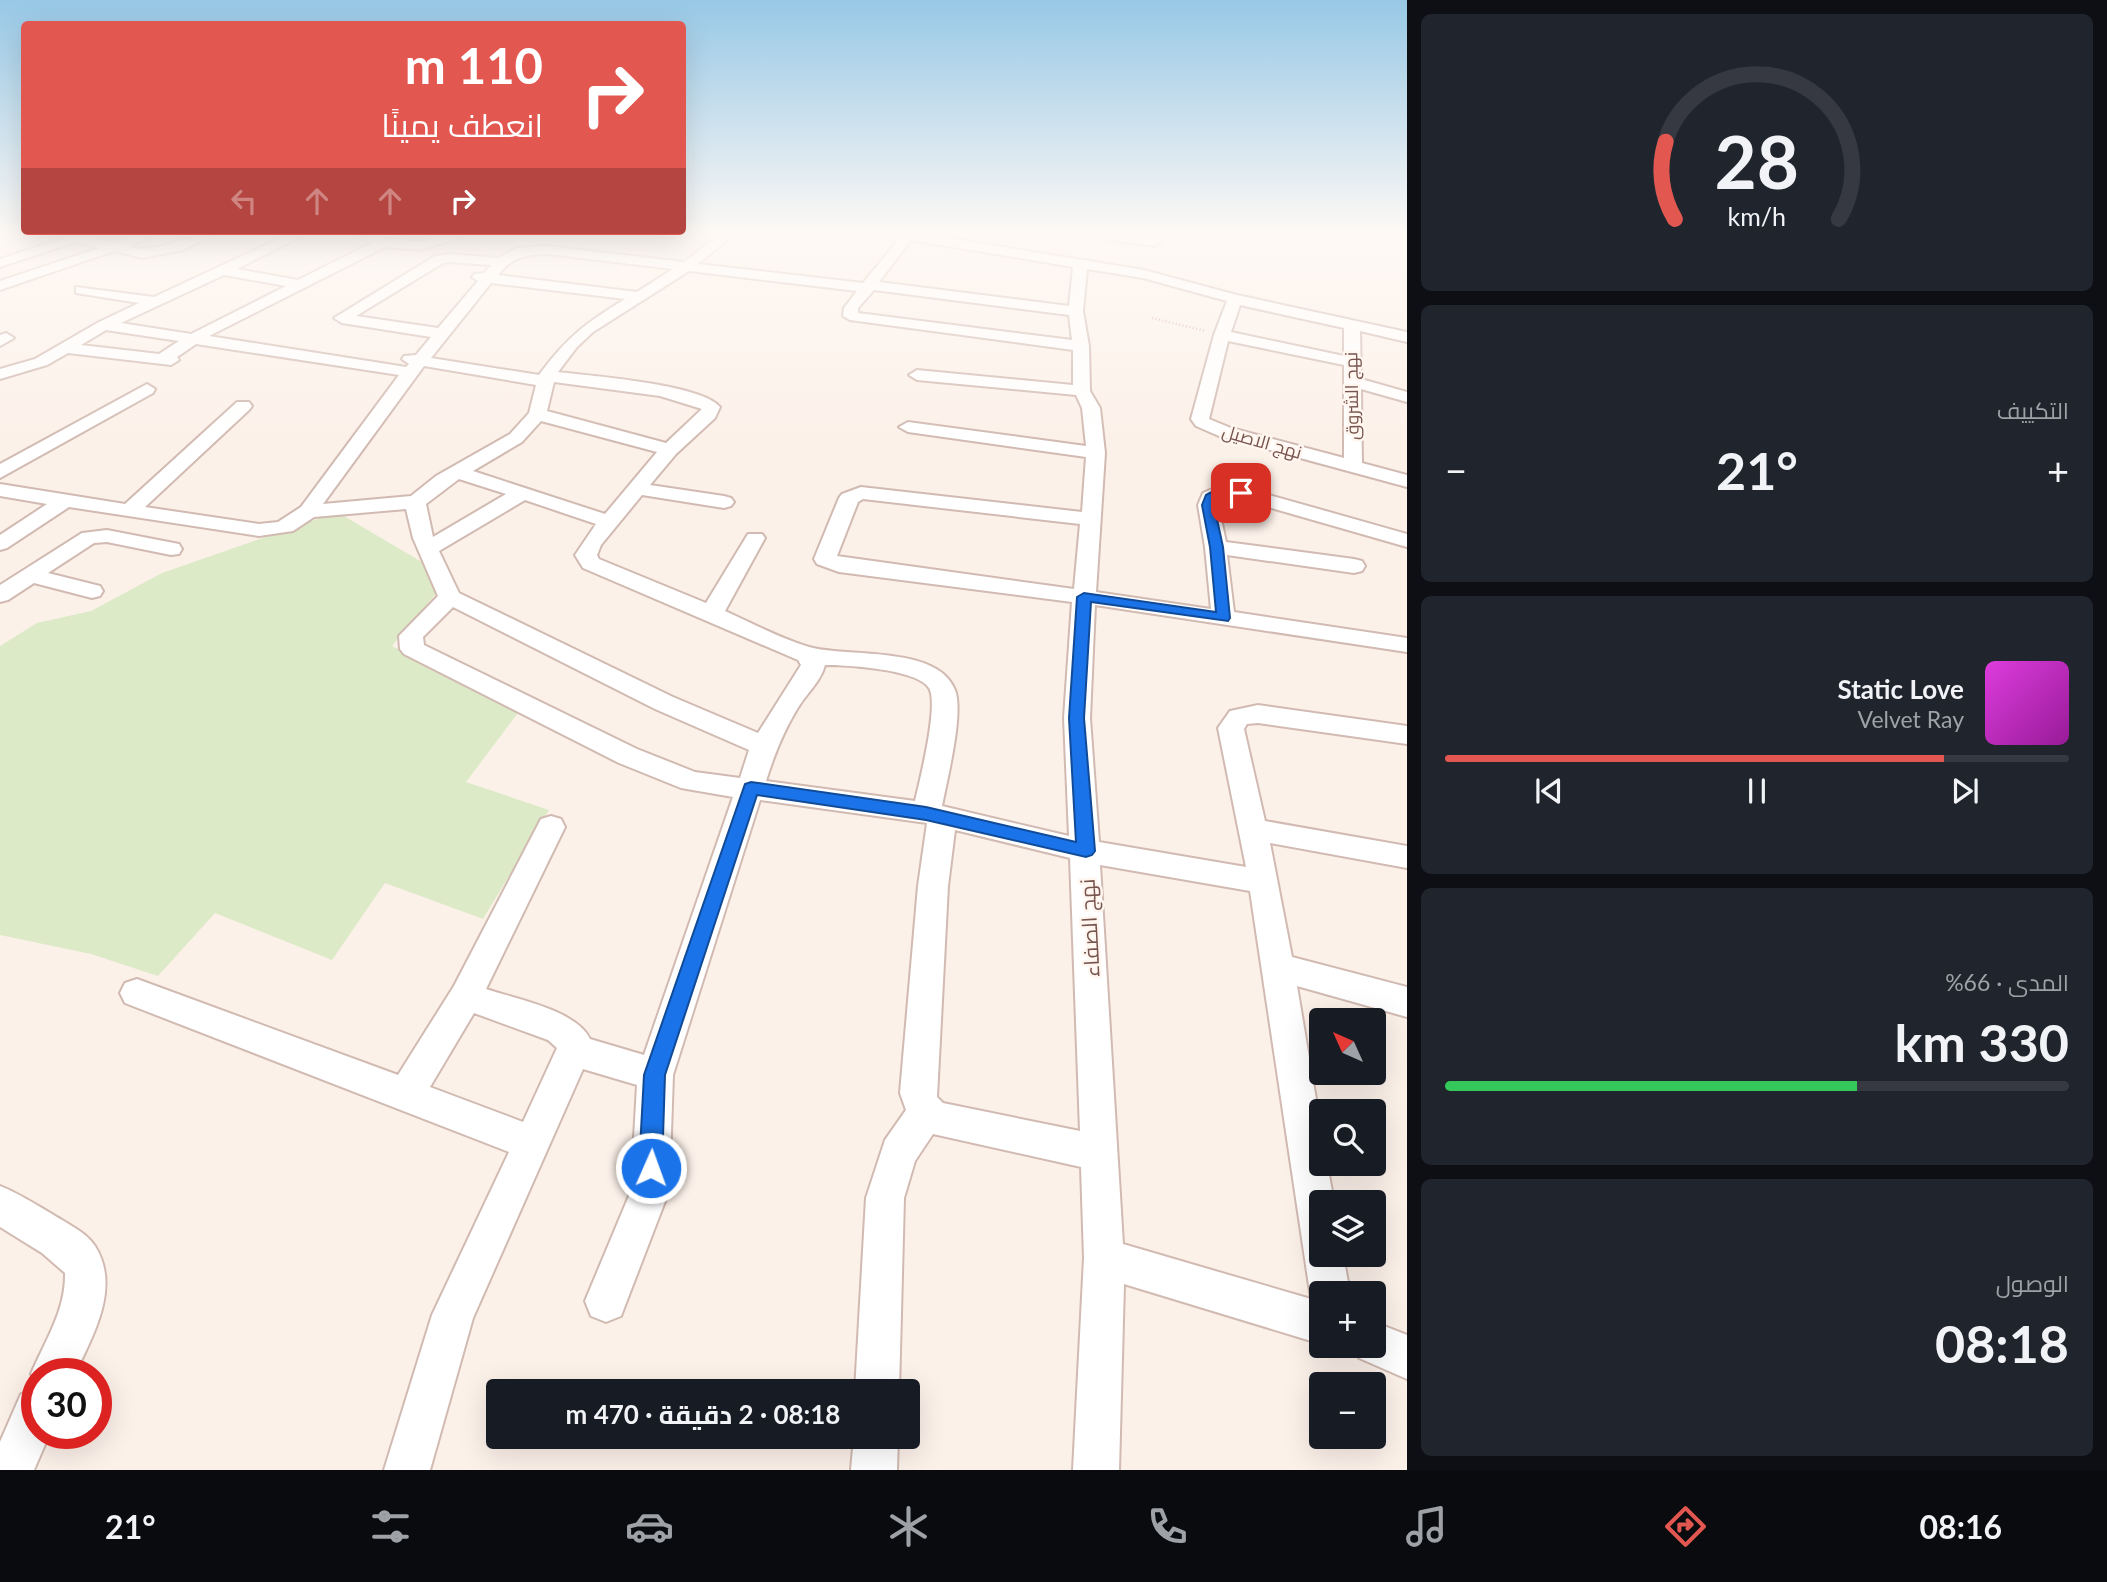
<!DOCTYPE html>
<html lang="ar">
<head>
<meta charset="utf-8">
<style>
	:root { --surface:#171b24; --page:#20242c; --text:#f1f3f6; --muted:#9ea1a6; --line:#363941; --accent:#e35751 }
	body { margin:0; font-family:Lato,Cairo,sans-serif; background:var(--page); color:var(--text); direction:rtl; height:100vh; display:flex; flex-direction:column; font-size:26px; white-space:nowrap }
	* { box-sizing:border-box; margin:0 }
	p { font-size:23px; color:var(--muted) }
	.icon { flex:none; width:38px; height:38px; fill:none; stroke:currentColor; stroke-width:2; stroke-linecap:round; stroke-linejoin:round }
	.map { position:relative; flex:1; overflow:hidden; direction:ltr }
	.sheet { display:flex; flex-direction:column; gap:14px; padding:14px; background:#0d0f14; width:700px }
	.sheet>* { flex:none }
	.banner { position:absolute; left:21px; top:21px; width:665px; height:214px; border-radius:7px; box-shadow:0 7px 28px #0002; direction:rtl; background:#e35751; color:#fff; overflow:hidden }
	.needle { width:46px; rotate:315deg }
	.buttons { position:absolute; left:1309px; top:1008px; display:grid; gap:14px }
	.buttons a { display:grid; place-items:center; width:77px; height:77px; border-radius:7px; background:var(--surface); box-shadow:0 7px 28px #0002; font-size:35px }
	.speed { position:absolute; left:21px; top:1358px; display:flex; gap:14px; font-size:35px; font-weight:700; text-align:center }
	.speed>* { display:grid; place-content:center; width:91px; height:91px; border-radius:50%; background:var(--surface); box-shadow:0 7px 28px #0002; line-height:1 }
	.speed .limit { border:10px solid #d22; background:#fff; color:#111 }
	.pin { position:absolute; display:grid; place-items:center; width:60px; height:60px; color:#fff; margin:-30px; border-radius:14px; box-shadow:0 4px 10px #0006 }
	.me { position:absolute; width:77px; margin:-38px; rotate:2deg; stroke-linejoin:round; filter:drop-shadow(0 0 5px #0008) }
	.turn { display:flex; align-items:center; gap:24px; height:147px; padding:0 28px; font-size:32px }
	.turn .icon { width:91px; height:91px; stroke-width:2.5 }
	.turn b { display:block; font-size:49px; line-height:60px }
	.lanes { display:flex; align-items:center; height:66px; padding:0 28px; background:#0003; justify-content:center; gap:35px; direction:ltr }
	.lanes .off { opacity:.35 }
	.big { font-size:52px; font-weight:700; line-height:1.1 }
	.sheet .card { flex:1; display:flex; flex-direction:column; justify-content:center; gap:10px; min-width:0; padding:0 24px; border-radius:10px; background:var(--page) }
	.sheet .dial { align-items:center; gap:0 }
	.dial svg { height:182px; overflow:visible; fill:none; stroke:var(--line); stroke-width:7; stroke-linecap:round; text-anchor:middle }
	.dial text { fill:var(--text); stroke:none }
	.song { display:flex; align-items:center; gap:21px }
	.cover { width:84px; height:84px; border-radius:10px; background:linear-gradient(135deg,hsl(300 70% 55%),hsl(300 70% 35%)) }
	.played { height:7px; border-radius:4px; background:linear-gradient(90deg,var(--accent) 80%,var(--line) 80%) }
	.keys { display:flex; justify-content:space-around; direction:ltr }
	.heat { display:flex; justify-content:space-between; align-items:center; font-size:38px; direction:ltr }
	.charge { height:10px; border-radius:5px; background:linear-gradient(90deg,#34c759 66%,var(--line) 0) }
	.trip { position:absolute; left:486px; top:1379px; width:434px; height:70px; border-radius:7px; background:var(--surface); box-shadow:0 7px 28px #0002; font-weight:700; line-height:70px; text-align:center; direction:rtl }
	.menu { display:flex; height:112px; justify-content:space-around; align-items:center; background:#090b0e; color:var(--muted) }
	.menu .icon { width:49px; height:49px }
	.menu .selected { color:var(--accent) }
	.menu b { font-size:32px; color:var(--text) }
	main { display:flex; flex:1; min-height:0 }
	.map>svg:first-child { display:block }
	.green { fill:#dceac7 }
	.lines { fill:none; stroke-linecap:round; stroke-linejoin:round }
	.minor-casing { stroke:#d1bab1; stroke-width:4 }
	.path { stroke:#d7aea4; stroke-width:2.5; stroke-dasharray:1 2.5; stroke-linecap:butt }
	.minor { fill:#fff; fill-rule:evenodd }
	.route { fill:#1a73e8; stroke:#114b97; stroke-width:2 }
	.labels { text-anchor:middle; stroke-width:5; stroke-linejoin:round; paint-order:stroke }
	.far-street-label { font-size:18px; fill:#77544d; stroke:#fff6f0 }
	.street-label { font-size:21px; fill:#77544d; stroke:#fff6f0 }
</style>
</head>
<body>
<main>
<section class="sheet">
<div class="card dial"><svg viewBox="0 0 100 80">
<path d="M14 69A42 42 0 1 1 86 69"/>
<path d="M14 69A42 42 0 0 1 10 35" stroke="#e35751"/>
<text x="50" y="56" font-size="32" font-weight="700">28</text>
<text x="50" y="72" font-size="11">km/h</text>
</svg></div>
<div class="card"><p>التكييف</p>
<div class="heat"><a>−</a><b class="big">21°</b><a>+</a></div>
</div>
<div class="card">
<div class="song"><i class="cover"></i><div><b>Static Love</b><p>Velvet Ray</p></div></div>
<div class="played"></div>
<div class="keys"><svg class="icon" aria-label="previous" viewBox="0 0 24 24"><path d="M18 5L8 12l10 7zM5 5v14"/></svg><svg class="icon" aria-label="pause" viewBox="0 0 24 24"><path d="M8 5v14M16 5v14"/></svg><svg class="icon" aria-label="next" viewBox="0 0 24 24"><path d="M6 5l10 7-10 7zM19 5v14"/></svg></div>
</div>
<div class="card"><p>المدى · 66%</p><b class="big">330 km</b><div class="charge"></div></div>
<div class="card"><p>الوصول</p><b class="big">08:18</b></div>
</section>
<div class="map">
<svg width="1407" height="1470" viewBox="0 0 1407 1470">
	<rect width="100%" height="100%" fill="#fcf1e9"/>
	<polygon class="green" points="337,512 449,578 392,646 521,709 466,782 549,810 483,919 385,883 332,960 215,913 158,976 91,954 0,935 0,646 37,623 91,611 162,573"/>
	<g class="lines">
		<defs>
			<g id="minor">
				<path d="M56 235H87L113 243 136 235H155L128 247C158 254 184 235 213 235L183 250 142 258 114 251 0 290V281L99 248 76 242 0 267V259L61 239Z"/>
				<path d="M287 235H304L237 269 298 280 372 243 354 235 420 242 446 235H467L420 250 385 247 209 336 406 367 409 364 402 359 404 356 416 355 431 337 342 323 334 318 435 256 450 254 498 258 517 248 547 246 684 262 719 235H733L698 264 863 283 900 238 898 235H929L1144 270 1237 295 1407 332V342L1360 331 1361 379 1407 392V402L1361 389 1362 463 1407 475V487L1219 436 1196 426 1191 419 1214 335 1227 301 1143 278 1087 269 1083 311 1089 346 1090 391 1100 408 1105 453 1096 592 1211 609 1205 547 1198 505 1203 493 1219 486 1241 487 1407 534V547L1240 499 1223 498 1218 505 1226 542 1354 559 1362 561 1365 566 1362 571 1354 573 1227 555 1234 612 1407 638V652L1095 605 1090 718 1099 842 1246 867 1218 728 1230 711 1258 705 1407 726V744L1258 723 1247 724 1244 729 1265 821 1407 846V868L1270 843 1292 957 1407 987V1017L1297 986 1321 1129V1164H1327L1334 1202H1321V1255H1343L1350 1293H1321V1344L1124 1284 1119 1470H1073L1084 1258 1081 1167 933 1134 915 1161 904 1198 899 1391H855L866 1198 885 1140 906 1110 900 1093 918 886 927 823 760 800 673 1075 669 1191 621 1316 606 1322 591 1316 585 1301 631 1191 637 1085 583 1069 473 1318 430 1470H384L432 1315 509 1152 125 1003 120 993 125 983 137 979 398 1075 454 986 541 819 551 816 561 819 565 827 486 989C516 999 576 1010 590 1039L644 1055 733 797 681 788 619 763 404 654 400 649 399 636 438 596 413 538 406 509 314 517 293 531 259 536 69 507 7 548 0 550V535L47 504 0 496V484L125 504 237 402H249L252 406 249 410 145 507 259 524 278 522 301 507 399 375 196 344 177 357 179 360 171 365 68 353 47 365 0 379V369L35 359 99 322 139 303 76 293V287L154 297ZM911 240 1073 267 1069 306 879 282ZM547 254 673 269 637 292 498 275C512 257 525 255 547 254ZM450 262 491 265 484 273 474 274 472 277 478 281 438 328 356 316 443 263ZM689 271 857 291 844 308 843 316 850 320 1073 350V385L917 370 909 375 917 380 1076 395 1082 408 1086 446 908 422 899 427 908 432 1086 457 1082 512 861 487 842 494 839 498 814 559 817 564 839 572 1072 602 1064 718 1069 836 942 806C947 780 964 713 955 690 938 646 852 657 813 648 785 641 752 623 725 611L765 538 762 534H748L706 603 599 559 597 555 601 545 642 495 724 508 731 506 734 502 731 498 724 496 650 485 676 454 715 418 720 407C701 384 591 376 558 372L577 347 593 332ZM224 275 286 286 191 334 121 323ZM491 283 625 299C586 323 567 337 539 375L431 358ZM874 290 1069 315 1072 340 858 313V308ZM1240 305 1344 328V356L1231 332ZM106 330 179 341 159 354 81 345ZM1228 341 1344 365V458L1231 428 1209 419ZM424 366 536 385 529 413 510 434 436 476 411 496 323 504ZM554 382 660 396 702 409 666 443 547 411ZM541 421 657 452 605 514 473 471 522 442ZM459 479 506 494 433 537 426 504ZM863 499 1080 524 1074 589 837 556 858 502ZM525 500 596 524 575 555 583 568 798 660 801 665 758 733 673 697 459 593 439 551ZM453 607 655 709 749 750 740 778 695 772 637 749 424 645 423 637ZM825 665C846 665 917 669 929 688 939 704 920 780 915 801L766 781C774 755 784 730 799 706 808 692 821 681 825 665ZM955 830 1070 858 1080 1131 943 1103 937 1097 948 886ZM1100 865 1250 891 1311 1299 1123 1244ZM474 1013 548 1040 557 1048 523 1122 430 1087Z"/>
				<polygon points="1100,235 1134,235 1159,239 1160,242 1154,246 1106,239"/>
				<polygon points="6,333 14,338 0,346 0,335"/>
				<polygon points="147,384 155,389 153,393 0,478 0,464"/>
				<polygon points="107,530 179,544 182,549 179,554 171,555 107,542 94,543 48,573 100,586 103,591 100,596 92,598 34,583 8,600 0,602 0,585 82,533"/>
				<path d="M0 1186C18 1193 35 1204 52 1214 66 1223 86 1232 95 1246 121 1287 93 1335 75 1374H37V1387L31 1374C45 1341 66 1310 65 1273L42 1253 0 1227Z"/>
				<polygon points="1374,1322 1407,1335 1407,1379 1359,1358 1354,1346 1374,1346"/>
				<polygon points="37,1388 37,1433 50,1433 34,1470 0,1470 0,1442 21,1394"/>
				<polygon points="854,1437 898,1437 897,1470 851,1470"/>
			</g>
		</defs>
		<use href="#minor" class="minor-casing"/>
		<polyline class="path" points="1152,318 1206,331"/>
		<use href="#minor" class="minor"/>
	</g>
	<linearGradient id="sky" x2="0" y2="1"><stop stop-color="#97c8e6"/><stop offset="0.53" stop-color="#fef9f5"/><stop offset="1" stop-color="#fef9f5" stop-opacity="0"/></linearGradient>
	<rect width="1407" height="441" fill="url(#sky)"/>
	<path class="route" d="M1219 488 1241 490 1247 493C1236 501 1219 489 1214 505L1223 547 1230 618 1228 621 1091 602 1084 718 1095 851 1092 855 1086 857 926 820 757 795 665 1075 662 1168 659 1176 651 1179 643 1176 639 1168 644 1075 745 784 751 782 926 807 1076 842 1069 718 1077 597 1084 593 1216 612 1210 547 1202 505 1206 495Z"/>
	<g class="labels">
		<g class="far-street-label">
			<text transform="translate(1352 396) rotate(-91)" y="6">نهج الشروق</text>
			<text transform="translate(1262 442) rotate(16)" y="6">نهج الاصيل</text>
		</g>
		<g class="street-label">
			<text transform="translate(1090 928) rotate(-93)" y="7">نهج الصفاء</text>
		</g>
	</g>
</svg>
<div class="buttons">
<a><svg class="needle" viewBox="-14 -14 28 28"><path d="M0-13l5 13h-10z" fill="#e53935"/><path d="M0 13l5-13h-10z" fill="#9ea1a6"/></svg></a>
<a><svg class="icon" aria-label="search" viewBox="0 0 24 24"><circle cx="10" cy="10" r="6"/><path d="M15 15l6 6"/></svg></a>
<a><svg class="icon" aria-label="layers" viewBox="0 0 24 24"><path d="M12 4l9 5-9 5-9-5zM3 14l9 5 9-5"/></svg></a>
<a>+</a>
<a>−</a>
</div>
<div class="speed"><div class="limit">30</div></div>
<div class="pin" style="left:1241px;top:493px;background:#d93025"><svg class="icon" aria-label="arrive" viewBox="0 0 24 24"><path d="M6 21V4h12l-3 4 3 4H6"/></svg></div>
<svg class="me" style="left:651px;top:1168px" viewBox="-20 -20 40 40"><circle r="17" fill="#1a73e8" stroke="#fff" stroke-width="3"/><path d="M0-11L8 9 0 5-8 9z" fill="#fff"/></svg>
<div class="trip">08:18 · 2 دقيقة · 470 m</div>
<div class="banner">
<div class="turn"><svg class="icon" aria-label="right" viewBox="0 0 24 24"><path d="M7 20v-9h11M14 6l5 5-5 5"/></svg><div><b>110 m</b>انعطف يمينًا</div></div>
<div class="lanes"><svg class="icon off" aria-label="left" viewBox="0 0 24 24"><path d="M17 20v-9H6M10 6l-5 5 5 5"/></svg><svg class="icon off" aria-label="ahead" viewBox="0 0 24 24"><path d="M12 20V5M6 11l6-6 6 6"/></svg><svg class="icon off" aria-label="ahead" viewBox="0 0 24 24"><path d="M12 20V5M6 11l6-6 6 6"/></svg><svg class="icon" aria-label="right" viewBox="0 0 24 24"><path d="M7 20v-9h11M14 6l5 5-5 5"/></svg></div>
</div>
</div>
</main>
<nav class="menu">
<b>08:16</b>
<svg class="icon selected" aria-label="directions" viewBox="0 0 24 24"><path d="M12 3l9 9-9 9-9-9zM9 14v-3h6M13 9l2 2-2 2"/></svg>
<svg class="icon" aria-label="music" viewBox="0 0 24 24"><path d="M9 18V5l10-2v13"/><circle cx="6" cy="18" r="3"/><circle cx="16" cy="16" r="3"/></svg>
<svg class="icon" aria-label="phone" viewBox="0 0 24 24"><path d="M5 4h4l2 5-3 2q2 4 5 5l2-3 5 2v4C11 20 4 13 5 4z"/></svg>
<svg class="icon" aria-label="climate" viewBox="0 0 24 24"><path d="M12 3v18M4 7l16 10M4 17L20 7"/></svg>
<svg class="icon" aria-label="car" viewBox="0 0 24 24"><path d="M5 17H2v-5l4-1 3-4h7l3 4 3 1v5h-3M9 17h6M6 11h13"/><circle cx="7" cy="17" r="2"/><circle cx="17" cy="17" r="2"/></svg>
<svg class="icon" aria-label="filters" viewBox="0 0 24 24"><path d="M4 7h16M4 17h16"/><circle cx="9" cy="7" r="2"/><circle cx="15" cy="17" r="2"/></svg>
<b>21°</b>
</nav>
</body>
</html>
